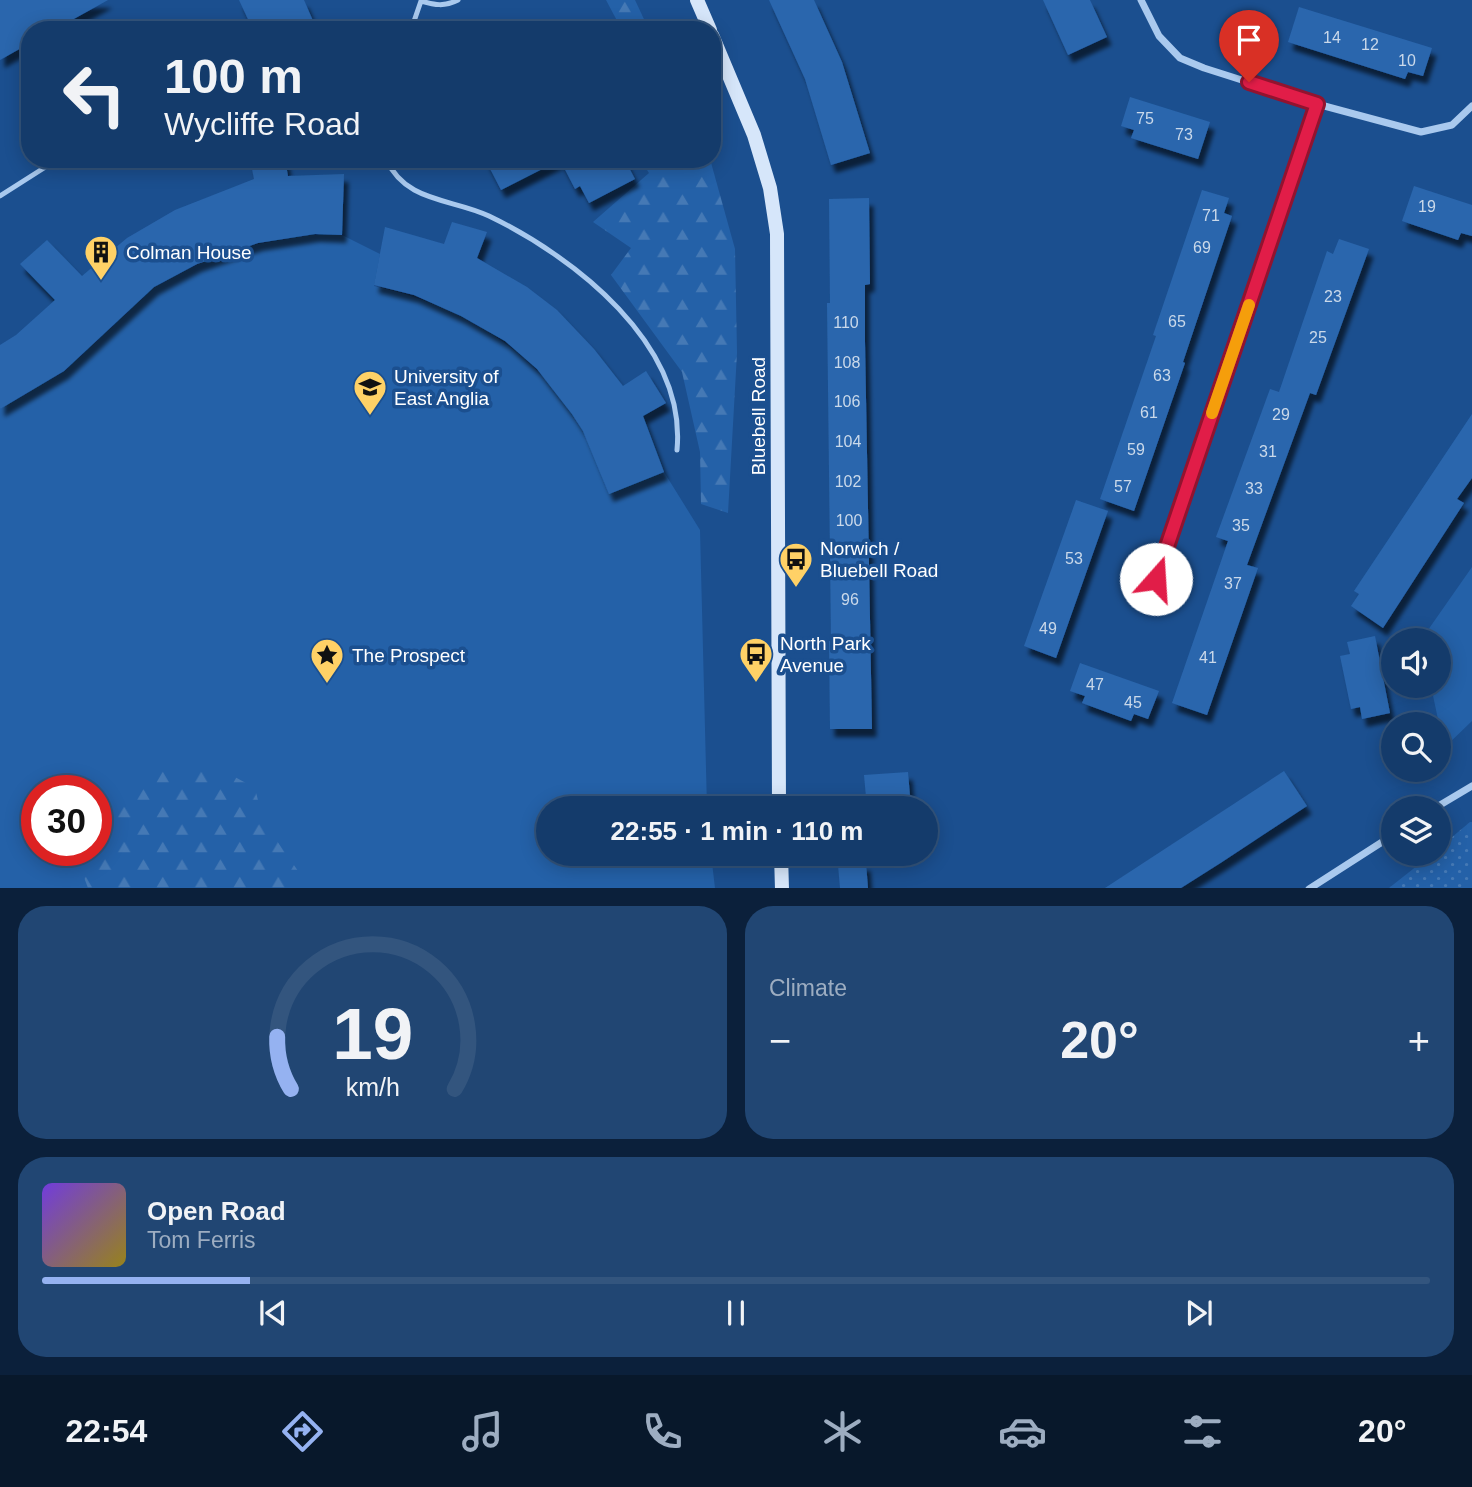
<!DOCTYPE html>
<html lang="en">
<head>
<meta charset="utf-8">
<style>
	:root { --surface:#143b6b; --page:#214673; --text:#f1f3f6; --muted:#9dadc1; --line:#33557e; --accent:#95b2f1 }
	body { margin:0; font-family:Arial,sans-serif; background:var(--page); color:var(--text); height:100vh; display:flex; flex-direction:column; font-size:26px; white-space:nowrap }
	* { box-sizing:border-box; margin:0 }
	p { font-size:23px; color:var(--muted) }
	.icon { flex:none; width:38px; height:38px; fill:none; stroke:currentColor; stroke-width:2; stroke-linecap:round; stroke-linejoin:round }
	.map { position:relative; height:888px; overflow:hidden }
	.details { display:flex; flex-direction:column; gap:18px; padding:18px; background:#0b203b; flex:1 }
	.details>* { flex:none }
	.guide { position:absolute; left:21px; top:21px; width:700px; height:147px; border-radius:28px; box-shadow:0 4px 18px #0003,0 0 0 2px var(--line); background:#143b6b; color:var(--text); overflow:hidden }
	.buttons { position:absolute; left:1381px; top:628px; display:grid; gap:14px }
	.buttons a { display:grid; place-items:center; width:70px; height:70px; border-radius:50%; background:var(--surface); box-shadow:0 4px 18px #0003,0 0 0 2px var(--line); font-size:35px }
	.speed { position:absolute; left:21px; top:775px; display:flex; gap:14px; font-size:35px; font-weight:700; text-align:center }
	.speed>* { display:grid; place-content:center; width:91px; height:91px; border-radius:50%; background:var(--surface); box-shadow:0 4px 18px #0003,0 0 0 2px var(--line); line-height:1 }
	.speed .limit { border:10px solid #d22; background:#fff; color:#111 }
	.pin { position:absolute; display:grid; place-items:center; width:60px; height:60px; color:#fff; margin:-72px -30px; border-radius:50% 50% 50% 0; rotate:-45deg; box-shadow:0 0 7px #0007 }
	.pin .icon { rotate:45deg }
	.me { position:absolute; width:77px; margin:-38px; rotate:19deg; stroke-linejoin:round; filter:drop-shadow(0 0 5px #0008) }
	.turn { display:flex; align-items:center; gap:24px; height:147px; padding:0 28px; font-size:32px }
	.turn .icon { width:91px; height:91px; stroke-width:2.5 }
	.turn b { display:block; font-size:49px; line-height:60px }
	.big { font-size:52px; font-weight:800; line-height:1.1 }
	.details .card { flex:1; display:flex; flex-direction:column; justify-content:center; gap:10px; min-width:0; padding:0 24px; border-radius:28px; background:var(--page) }
	.details .dial { align-items:center; gap:0 }
	.dial svg { height:182px; overflow:visible; fill:none; stroke:var(--line); stroke-width:7; stroke-linecap:round; text-anchor:middle }
	.dial text { fill:var(--text); stroke:none }
	.song { display:flex; align-items:center; gap:21px }
	.cover { width:84px; height:84px; border-radius:10px; background:linear-gradient(135deg,hsl(260 70% 55%),hsl(50 70% 35%)) }
	.played { height:7px; border-radius:4px; background:linear-gradient(90deg,var(--accent) 15%,var(--line) 15%) }
	.keys { display:flex; justify-content:space-around; direction:ltr }
	.heat { display:flex; justify-content:space-between; align-items:center; font-size:38px; direction:ltr }
	.details .tiles { flex:1; display:grid; gap:18px; grid-template-columns:1fr 1fr }
	.card:last-child { grid-column:span 2 }
	.trip { position:absolute; left:536px; top:796px; width:402px; height:70px; border-radius:35px; background:var(--surface); box-shadow:0 4px 18px #0003,0 0 0 2px var(--line); font-weight:800; line-height:70px; text-align:center }
	.menu { display:flex; height:112px; justify-content:space-around; align-items:center; background:#08182b; color:var(--muted) }
	.menu .icon { width:49px; height:49px }
	.menu .selected { color:var(--accent) }
	.menu b { font-size:32px; color:var(--text) }
	.map>svg:first-child { display:block }
	.green { fill:#2461a8; fill-rule:evenodd }
	.forest { fill:url(#forest-firs) }
	.park { fill:url(#park-dots) }
	.building { fill:#2a66ad; filter:url(#shadow) }
	.lines { fill:none; stroke-linecap:round; stroke-linejoin:round }
	.lane { stroke:#a9c9ee; stroke-width:5 }
	.street { stroke:#a9c9ee; stroke-width:7 }
	.secondary { stroke:#d6e6fa; stroke-width:14 }
	.route-casing { stroke:#92132f; stroke-width:18 }
	.route { stroke:#e11d48; stroke-width:12 }
	.slow { stroke:#f59e0b; stroke-width:12 }
	.labels { text-anchor:middle; stroke-width:7; stroke-linejoin:round; paint-order:stroke }
	.number-label { font-size:16px; fill:#cad9ea }
	.poi-label { font-size:19px; fill:#fff; stroke:#1b4f8f; text-anchor:start }
	.street-label { font-size:19px; fill:#fff; stroke:#1b4f8f }
</style>
</head>
<body>
<div class="map">
<svg width="1472" height="889" viewBox="0 0 1472 889">
	<defs>
		<pattern id="forest-firs" width="22" height="20" patternUnits="userSpaceOnUse" patternTransform="scale(1.75)"><rect width="22" height="20" fill="#2461a8"/><path d="M5 1l3.5 6h-7zM16 11l3.5 6h-7z" fill="#4579b5"/></pattern>
		<pattern id="park-dots" width="8" height="8" patternUnits="userSpaceOnUse" patternTransform="scale(1.75)"><rect width="8" height="8" fill="#2461a8"/><path d="M2 2h.1M6 6h.1" fill="none" stroke="#4579b5" stroke-width="1.8" stroke-linecap="round"/></pattern>
		<filter id="shadow"><feDropShadow dx="4.5" dy="8" stdDeviation="2" flood-color="#0009"/></filter>
	</defs>
	<rect width="100%" height="100%" fill="#1b4f8f"/>
	<g class="green">
		<path d="M315 234 342 235 380 254 374 286C462 306 535 349 582 429 593 448 600 472 609 493L664 472 700 530 707 808H548V854H711L715 888H0V409L64 371 154 287 197 264 241 247ZM37 791H96V850H37Z"/>
		<polygon points="1472,567 1472,721 1444,748 1431,686 1438,686 1438,640 1421,640"/>
	</g>
	<g class="forest">
		<polygon points="606,0 635,0 649,30 622,30"/>
		<polygon points="640,159 710,159 735,249 737,353 728,513 701,504 700,452 682,372 611,275 631,248 593,222 649,173"/>
		<polygon points="213,765 255,788 263,821 310,888 88,888 82,872 86,851 96,850 96,828 159,767"/>
	</g>
	<polygon class="park" points="1470,822 1472,822 1472,888 1389,888 1432,854 1438,854 1439,848"/>
	<g class="building">
		<polygon points="0,0 108,0 54,30 30,30 30,43 0,60"/>
		<polygon points="239,0 304,0 317,30 253,30"/>
		<polygon points="769,0 814,0 842,62 870,153 831,165 805,79"/>
		<polygon points="1043,0 1090,0 1107,37 1068,55"/>
		<polygon points="1299,7 1432,48 1423,76 1408,72 1405,79 1288,42"/>
		<polygon points="1130,97 1210,122 1198,159 1131,138 1134,130 1121,126"/>
		<polygon points="250,159 285,159 288,176 344,174 342,235 315,234 258,243 197,264 154,287 64,371 0,409 0,345 16,335 55,300 20,264 47,240 82,276 127,238 175,210 254,179"/>
		<polygon points="485,159 627,159 625,160 635,179 589,203 580,186 575,189 560,160 501,190"/>
		<polygon points="1414,186 1472,205 1472,236 1461,233 1458,240 1402,221"/>
		<polygon points="1202,190 1229,198 1224,213 1232,216 1183,362 1185,363 1134,511 1100,499 1156,336 1153,335"/>
		<polygon points="869,198 870,284 865,285 865,342 872,729 830,729 829,641 831,641 827,303 830,303 829,199"/>
		<polygon points="452,222 487,232 477,258 527,287 557,310 594,349 623,386 646,371 666,403 643,416 664,472 609,494 583,431 572,414 537,369 505,341 461,316 414,295 374,285 385,227 444,244"/>
		<polygon points="1339,239 1369,249 1316,395 1310,393 1247,565 1258,568 1207,715 1172,703 1228,541 1216,537 1270,389 1279,392 1327,251 1333,254"/>
		<polygon points="1472,414 1472,478 1457,499 1464,503 1383,628 1351,606 1359,594 1354,591"/>
		<polygon points="1076,500 1108,511 1056,658 1024,646"/>
		<polygon points="1375,636 1390,713 1362,719 1360,707 1351,709 1340,656 1350,654 1347,642"/>
		<polygon points="1080,663 1159,691 1148,719 1134,714 1131,721 1082,703 1085,696 1070,691"/>
		<polygon points="1284,771 1307,806 1222,862 1181,888 1105,888"/>
		<polygon points="908,772 911,808 867,808 864,775"/>
		<polygon points="866,863 868,888 840,888 838,865"/>
	</g>
	<g class="lines">
		<g class="lane">
			<path d="M411 30 421 1C435 5 444 7 458 0"/>
			<polyline points="310,159 387,162"/>
			<path d="M386 159C406 203 451 198 489 216 574 257 687 344 677 450"/>
			<polyline points="0,196 58,159"/>
		</g>
		<g class="street">
			<polyline points="1141,0 1159,36 1180,58 1204,68 1317,104 1421,132 1452,125 1472,106"/>
			<polyline points="1156,579 1317,104"/>
			<polyline points="1435,808 1472,786"/>
			<polyline points="1309,889 1393,835"/>
		</g>
		<g class="secondary">
			<polyline points="697,0 710,30"/>
			<polyline points="712,35 754,135 770,188 777,234 779,808"/>
			<polyline points="781,854 782,889"/>
		</g>
	</g>
	<g class="lines">
		<defs>
			<polyline id="route" points="1156,579 1317,104 1249,82"/>
		</defs>
		<use href="#route" class="route-casing"/>
		<use href="#route" class="route"/>
		<polyline class="slow" points="1212,413 1249,305"/>
	</g>
	<defs>
		<symbol id="building-pin" viewBox="-11 -11 22 30"><path d="M0 17L-7.5 6A9.5 9.5 0 1 1 7.5 6Z" fill="#ffd166" stroke="#1b4f8f"/><path d="M-4-6H4V6H1V3H-1V6H-4ZM-2.5-4.3h1.7v1.8h-1.7ZM.8-4.3h1.7v1.8H.8ZM-2.5-1h1.7V.8h-1.7ZM.8-1h1.7V.8H.8Z" fill="#111"/></symbol>
		<symbol id="university-pin" viewBox="-11 -11 22 30"><path d="M0 17L-7.5 6A9.5 9.5 0 1 1 7.5 6Z" fill="#ffd166" stroke="#1b4f8f"/><path d="M0-5L7-2L0 1L-7-2ZM-4 1L0 2.5L4 1V4Q0 6-4 4Z" fill="#111"/></symbol>
		<symbol id="bus-pin" viewBox="-11 -11 22 30"><path d="M0 17L-7.5 6A9.5 9.5 0 1 1 7.5 6Z" fill="#ffd166" stroke="#1b4f8f"/><path d="M-5-6H5V4H4V6H2V4H-2V6H-4V4H-5ZM-3.5-4V0h7V-4ZM-3.5 1.2v1.5H-2V1.2ZM2 1.2v1.5H3.5V1.2Z" fill="#111"/></symbol>
		<symbol id="sight-pin" viewBox="-11 -11 22 30"><path d="M0 17L-7.5 6A9.5 9.5 0 1 1 7.5 6Z" fill="#ffd166" stroke="#1b4f8f"/><path d="M0-6L1.8-2.2L6-1.7L2.9 1.2L3.7 5.4L0 3.3L-3.7 5.4L-2.9 1.2L-6-1.7L-1.8-2.2Z" fill="#111"/></symbol>
	</defs>
	<g fill-rule="evenodd">
		<use href="#building-pin" x="82" y="233" width="38" height="52"/>
		<use href="#university-pin" x="351" y="368" width="38" height="52"/>
		<use href="#bus-pin" x="777" y="540" width="38" height="52"/>
		<use href="#bus-pin" x="737" y="635" width="38" height="52"/>
		<use href="#sight-pin" x="308" y="636" width="38" height="52"/>
	</g>
	<g class="labels">
		<g class="number-label">
			<text x="1332" y="43">14</text>
			<text x="1370" y="50">12</text>
			<text x="1407" y="66">10</text>
			<text x="1145" y="124">75</text>
			<text x="1184" y="140">73</text>
			<text x="1427" y="212">19</text>
			<text x="1211" y="221">71</text>
			<text x="1202" y="253">69</text>
			<text x="1333" y="302">23</text>
			<text x="1177" y="327">65</text>
			<text x="846" y="328">110</text>
			<text x="1318" y="343">25</text>
			<text x="847" y="368">108</text>
			<text x="1162" y="381">63</text>
			<text x="847" y="407">106</text>
			<text x="1149" y="418">61</text>
			<text x="1281" y="420">29</text>
			<text x="848" y="447">104</text>
			<text x="1136" y="455">59</text>
			<text x="1268" y="457">31</text>
			<text x="848" y="487">102</text>
			<text x="1123" y="492">57</text>
			<text x="1254" y="494">33</text>
			<text x="849" y="526">100</text>
			<text x="1241" y="531">35</text>
			<text x="1074" y="564">53</text>
			<text x="1233" y="589">37</text>
			<text x="850" y="605">96</text>
			<text x="1048" y="634">49</text>
			<text x="1208" y="663">41</text>
			<text x="1095" y="690">47</text>
			<text x="1133" y="708">45</text>
		</g>
		<g class="poi-label">
			<text x="126" y="259">Colman House</text>
			<text x="394" y="383">University of<tspan x="394" dy="22">East Anglia</tspan></text>
			<text x="820" y="555">Norwich /<tspan x="820" dy="22">Bluebell Road</tspan></text>
			<text x="780" y="650">North Park<tspan x="780" dy="22">Avenue</tspan></text>
			<text x="352" y="662">The Prospect</text>
		</g>
		<g class="street-label">
			<text transform="translate(758 416) rotate(-90)" y="7">Bluebell Road</text>
		</g>
	</g>
</svg>
<div class="buttons">
<a><svg class="icon" aria-label="sound" viewBox="0 0 24 24"><path d="M4 9h4l5-4v14l-5-4H4zM17 9q2 3 0 6"/></svg></a>
<a><svg class="icon" aria-label="search" viewBox="0 0 24 24"><circle cx="10" cy="10" r="6"/><path d="M15 15l6 6"/></svg></a>
<a><svg class="icon" aria-label="layers" viewBox="0 0 24 24"><path d="M12 4l9 5-9 5-9-5zM3 14l9 5 9-5"/></svg></a>
</div>
<div class="speed"><div class="limit">30</div></div>
<div class="pin" style="left:1249px;top:82px;background:#d93025"><svg class="icon" aria-label="arrive" viewBox="0 0 24 24"><path d="M6 21V4h12l-3 4 3 4H6"/></svg></div>
<svg class="me" style="left:1156px;top:579px" viewBox="-20 -20 40 40"><circle r="19" fill="#fff"/><path d="M0-13L10 11 0 6-10 11z" fill="#e11d48"/></svg>
<div class="trip">22:55 · 1 min · 110 m</div>
<div class="guide">
<div class="turn"><svg class="icon" aria-label="left" viewBox="0 0 24 24"><path d="M17 20v-9H6M10 6l-5 5 5 5"/></svg><div><b>100 m</b>Wycliffe Road</div></div>
</div>
</div>
<section class="details">
<div class="tiles">
<div class="card dial"><svg viewBox="0 0 100 80">
<path d="M14 69A42 42 0 1 1 86 69"/>
<path d="M14 69A42 42 0 0 1 8 46" stroke="#95b2f1"/>
<text x="50" y="56" font-size="32" font-weight="700">19</text>
<text x="50" y="72" font-size="11">km/h</text>
</svg></div>
<div class="card"><p>Climate</p>
<div class="heat"><a>−</a><b class="big">20°</b><a>+</a></div>
</div>
<div class="card">
<div class="song"><i class="cover"></i><div><b>Open Road</b><p>Tom Ferris</p></div></div>
<div class="played"></div>
<div class="keys"><svg class="icon" aria-label="previous" viewBox="0 0 24 24"><path d="M18 5L8 12l10 7zM5 5v14"/></svg><svg class="icon" aria-label="pause" viewBox="0 0 24 24"><path d="M8 5v14M16 5v14"/></svg><svg class="icon" aria-label="next" viewBox="0 0 24 24"><path d="M6 5l10 7-10 7zM19 5v14"/></svg></div>
</div>
</div>
</section>
<nav class="menu">
<b>22:54</b>
<svg class="icon selected" aria-label="directions" viewBox="0 0 24 24"><path d="M12 3l9 9-9 9-9-9zM9 14v-3h6M13 9l2 2-2 2"/></svg>
<svg class="icon" aria-label="music" viewBox="0 0 24 24"><path d="M9 18V5l10-2v13"/><circle cx="6" cy="18" r="3"/><circle cx="16" cy="16" r="3"/></svg>
<svg class="icon" aria-label="phone" viewBox="0 0 24 24"><path d="M5 4h4l2 5-3 2q2 4 5 5l2-3 5 2v4C11 20 4 13 5 4z"/></svg>
<svg class="icon" aria-label="climate" viewBox="0 0 24 24"><path d="M12 3v18M4 7l16 10M4 17L20 7"/></svg>
<svg class="icon" aria-label="car" viewBox="0 0 24 24"><path d="M5 17H2v-5l4-1 3-4h7l3 4 3 1v5h-3M9 17h6M6 11h13"/><circle cx="7" cy="17" r="2"/><circle cx="17" cy="17" r="2"/></svg>
<svg class="icon" aria-label="filters" viewBox="0 0 24 24"><path d="M4 7h16M4 17h16"/><circle cx="9" cy="7" r="2"/><circle cx="15" cy="17" r="2"/></svg>
<b>20°</b>
</nav>
</body>
</html>
